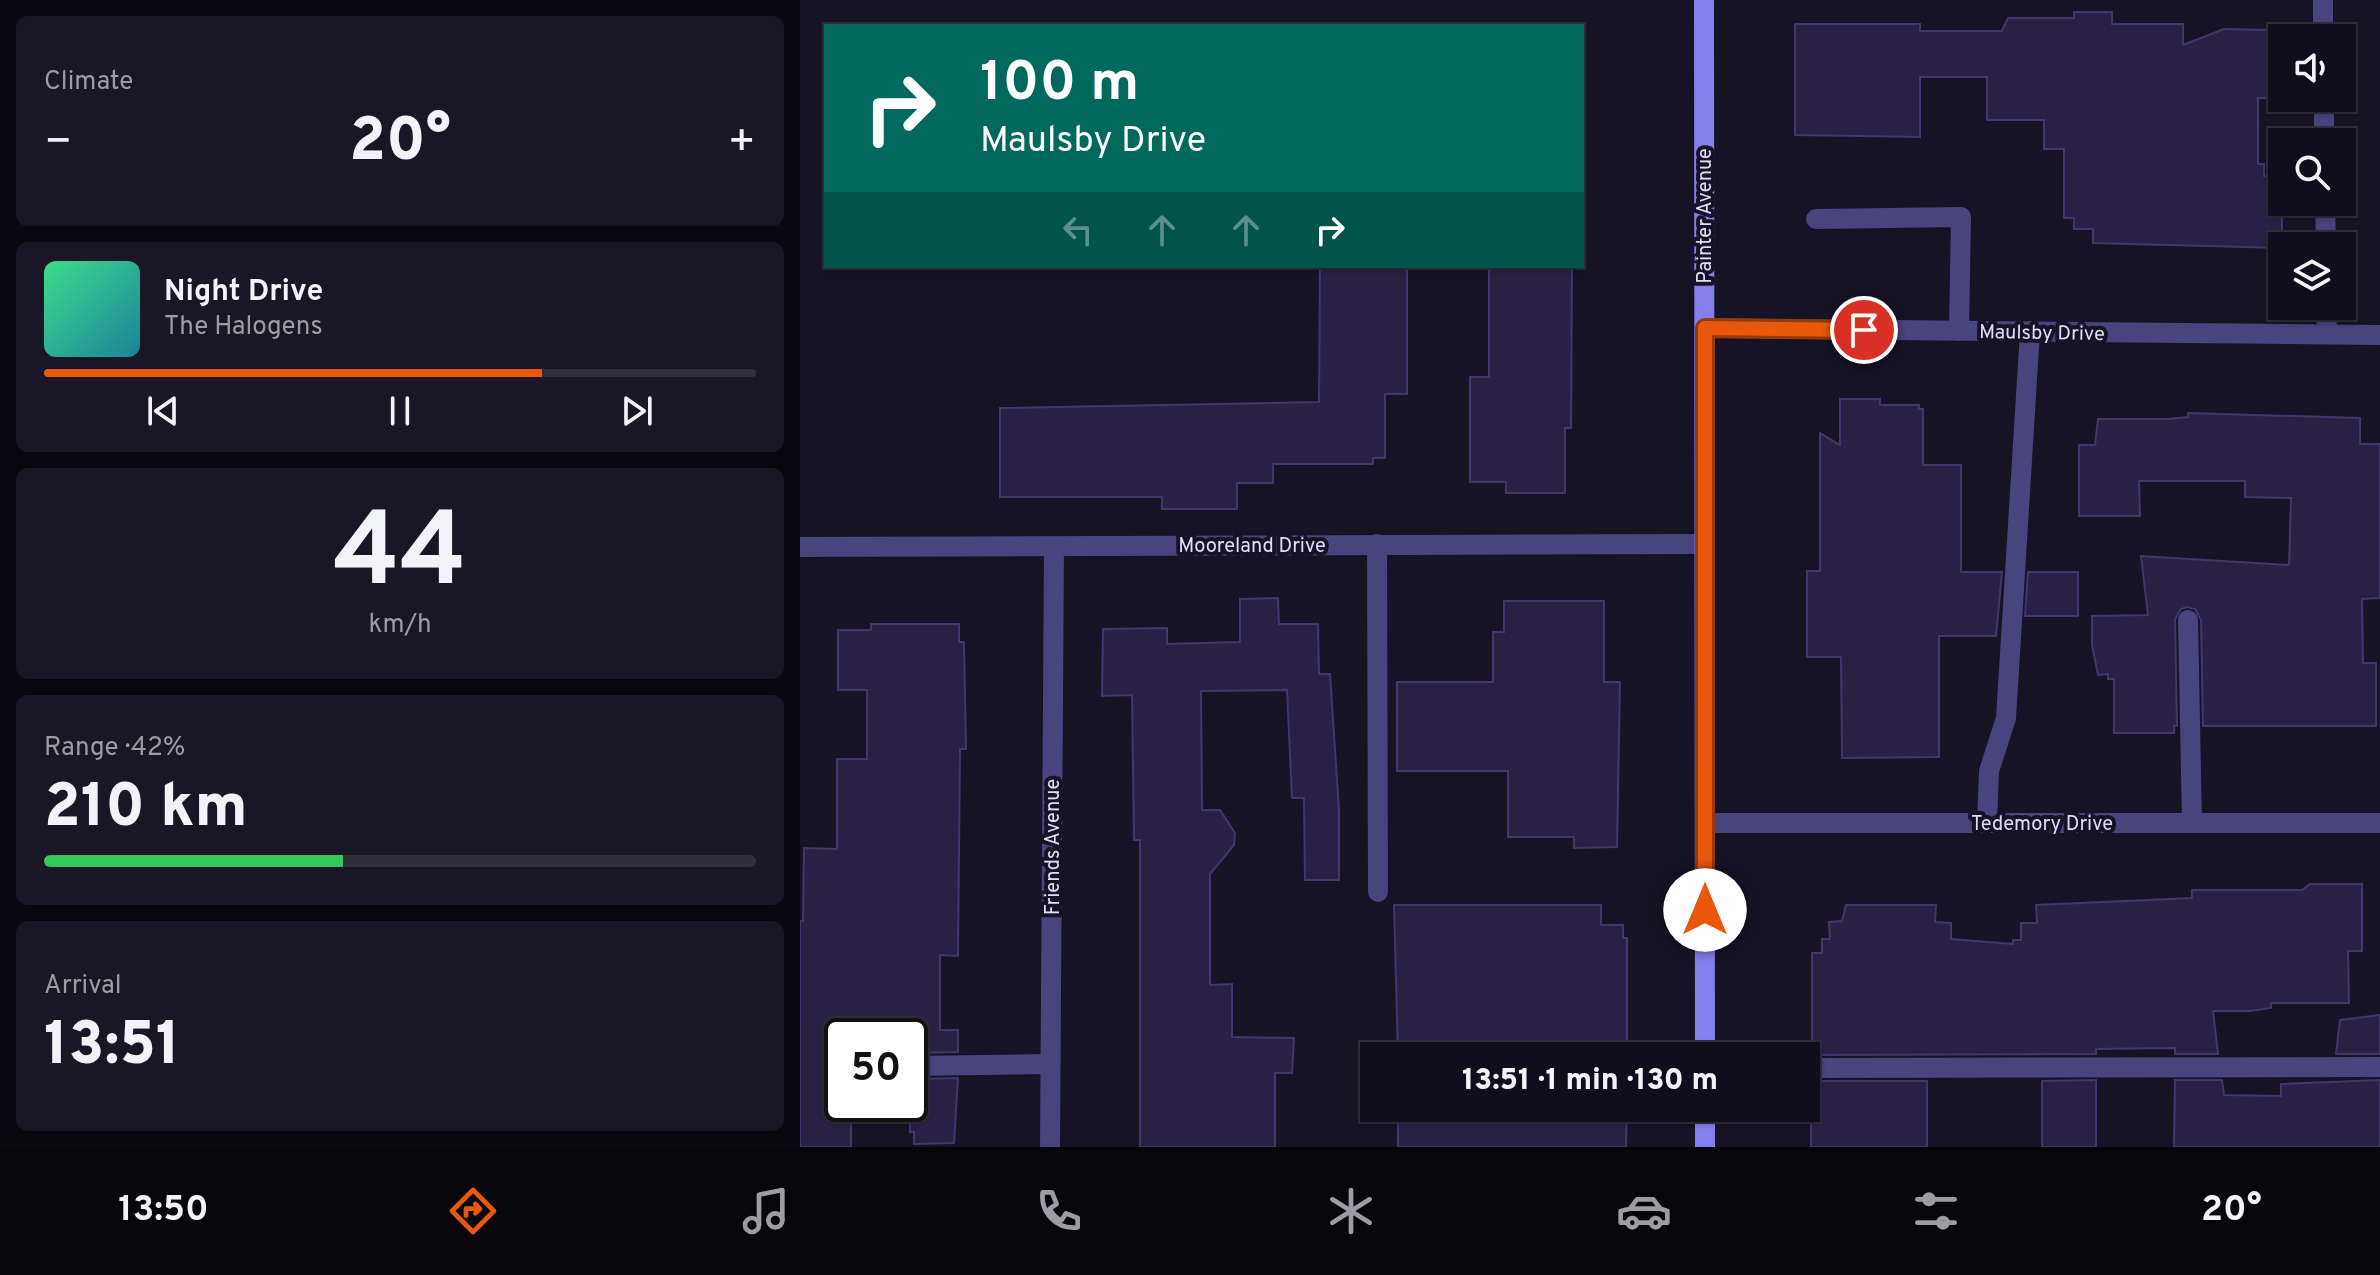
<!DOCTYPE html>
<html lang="en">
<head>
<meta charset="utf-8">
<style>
	:root { --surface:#100e1c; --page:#191725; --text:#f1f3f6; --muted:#9c9ca3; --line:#302e3b; --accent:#ea580c }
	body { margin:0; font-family:Overpass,sans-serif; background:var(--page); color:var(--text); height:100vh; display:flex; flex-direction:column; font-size:30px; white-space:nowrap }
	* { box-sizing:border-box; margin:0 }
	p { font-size:26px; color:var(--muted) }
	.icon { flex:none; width:44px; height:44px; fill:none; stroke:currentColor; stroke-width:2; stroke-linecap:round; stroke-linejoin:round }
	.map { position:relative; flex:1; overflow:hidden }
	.panel { display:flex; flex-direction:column; gap:16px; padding:16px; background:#09080f; width:800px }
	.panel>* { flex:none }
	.top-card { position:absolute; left:24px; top:24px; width:760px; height:244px; border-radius:0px; box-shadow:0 2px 6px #0004,0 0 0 2px var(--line); background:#00695c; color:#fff; overflow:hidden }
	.fabs { position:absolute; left:1468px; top:24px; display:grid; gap:16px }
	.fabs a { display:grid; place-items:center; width:88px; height:88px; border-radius:0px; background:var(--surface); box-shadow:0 2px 6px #0004,0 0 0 2px var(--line); font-size:40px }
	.speed { position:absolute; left:24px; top:1018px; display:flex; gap:16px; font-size:40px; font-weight:700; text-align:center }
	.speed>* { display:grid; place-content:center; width:104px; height:104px; border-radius:50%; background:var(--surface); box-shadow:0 2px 6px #0004,0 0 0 2px var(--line); line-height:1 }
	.speed .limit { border:4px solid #111; border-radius:12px; background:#fff; color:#111 }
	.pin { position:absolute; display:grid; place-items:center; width:68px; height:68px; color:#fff; margin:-34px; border:4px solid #fff; border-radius:50%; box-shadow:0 2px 8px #0007 }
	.me { position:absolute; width:88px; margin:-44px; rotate:0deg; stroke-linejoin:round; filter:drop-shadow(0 0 6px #0008) }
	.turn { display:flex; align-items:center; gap:28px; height:168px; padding:0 24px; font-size:36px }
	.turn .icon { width:104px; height:104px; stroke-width:2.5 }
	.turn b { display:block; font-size:56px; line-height:68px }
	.lanes { display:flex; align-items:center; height:76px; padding:0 24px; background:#0003; justify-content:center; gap:40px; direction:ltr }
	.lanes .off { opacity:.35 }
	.big { font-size:60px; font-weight:800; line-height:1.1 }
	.panel .card { flex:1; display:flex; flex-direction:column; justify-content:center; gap:12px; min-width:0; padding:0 28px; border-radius:12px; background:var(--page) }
	.panel .dial { align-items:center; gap:0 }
	.dial b { font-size:104px; line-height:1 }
	.song { display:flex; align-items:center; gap:24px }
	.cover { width:96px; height:96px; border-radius:12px; background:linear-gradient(135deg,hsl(150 70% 55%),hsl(190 70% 35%)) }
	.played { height:8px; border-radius:4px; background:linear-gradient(90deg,var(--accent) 70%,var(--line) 70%) }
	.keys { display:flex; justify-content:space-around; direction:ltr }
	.heat { display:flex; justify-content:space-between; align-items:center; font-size:44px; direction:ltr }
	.charge { height:12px; border-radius:6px; background:linear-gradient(90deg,#34c759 42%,var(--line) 0) }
	.trip { position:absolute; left:560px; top:1042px; width:460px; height:80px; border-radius:0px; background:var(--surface); box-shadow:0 2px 6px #0004,0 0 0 2px var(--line); font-weight:800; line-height:80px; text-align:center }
	.dock { display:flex; height:128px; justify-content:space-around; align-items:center; background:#06060b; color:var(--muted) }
	.dock .icon { width:56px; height:56px }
	.dock .active { color:var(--accent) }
	.dock b { font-size:36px; color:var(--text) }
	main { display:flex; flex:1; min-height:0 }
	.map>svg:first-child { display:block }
	.building { fill:#292144; stroke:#42366d; stroke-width:2 }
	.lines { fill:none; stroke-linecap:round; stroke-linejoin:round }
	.lane { stroke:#47447e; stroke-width:20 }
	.street { stroke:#47447e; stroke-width:20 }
	.secondary { stroke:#847fee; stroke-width:20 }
	.route-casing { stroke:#983908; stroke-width:20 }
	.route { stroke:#ea580c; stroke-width:14 }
	.labels { text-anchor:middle; stroke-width:8; stroke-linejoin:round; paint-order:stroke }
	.street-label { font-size:20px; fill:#e0dcfa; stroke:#161325 }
</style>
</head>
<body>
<main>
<section class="panel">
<div class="card"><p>Climate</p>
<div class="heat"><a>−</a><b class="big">20°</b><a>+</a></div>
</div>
<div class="card">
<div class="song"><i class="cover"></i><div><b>Night Drive</b><p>The Halogens</p></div></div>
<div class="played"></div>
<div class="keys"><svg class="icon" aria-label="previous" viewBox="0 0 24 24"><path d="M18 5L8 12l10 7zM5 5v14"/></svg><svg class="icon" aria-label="pause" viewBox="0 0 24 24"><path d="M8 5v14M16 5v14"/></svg><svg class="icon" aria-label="next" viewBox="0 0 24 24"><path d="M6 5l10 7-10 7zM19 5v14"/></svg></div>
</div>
<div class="card dial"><b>44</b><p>km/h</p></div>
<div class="card"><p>Range · 42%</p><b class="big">210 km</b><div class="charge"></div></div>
<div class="card"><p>Arrival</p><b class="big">13:51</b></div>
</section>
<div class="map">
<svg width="1580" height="1147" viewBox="0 0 1580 1147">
	<rect width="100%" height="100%" fill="#161325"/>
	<g class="building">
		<polygon points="1274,12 1312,12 1312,24 1383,24 1383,45 1424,29 1469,30 1469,98 1458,98 1458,164 1464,164 1464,176 1482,176 1482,248 1293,243 1293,229 1274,229 1274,218 1264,218 1264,149 1244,149 1244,120 1187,120 1187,77 1120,77 1120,137 995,135 995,24 1120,24 1120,31 1202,31 1208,18 1274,18"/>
		<polygon points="520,266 607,266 607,394 585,394 585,458 573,458 573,464 473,464 473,483 437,483 437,509 362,509 362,497 200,497 200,408 519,402"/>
		<polygon points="689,266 772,266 771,428 765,428 765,493 706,493 706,482 670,482 670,377 689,377"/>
		<polygon points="1040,399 1080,399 1080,405 1119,405 1119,409 1123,409 1123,465 1161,465 1161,572 1202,572 1196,636 1139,636 1139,757 1042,758 1041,657 1007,657 1007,571 1020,571 1020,433 1040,445"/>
		<polygon points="1388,413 1560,418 1560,444 1580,444 1580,598 1562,599 1563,663 1576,663 1576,726 1403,726 1401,620 1395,609 1387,607 1381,609 1375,619 1377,726 1374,726 1374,733 1314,733 1314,679 1308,679 1308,674 1298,675 1292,645 1292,616 1348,615 1341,556 1489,565 1491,498 1445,497 1445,481 1339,481 1340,516 1279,516 1279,445 1295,445 1298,419 1368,419 1388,417"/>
		<polygon points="1228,572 1278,572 1278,616 1225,616"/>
		<polygon points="478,598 479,624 518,624 519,674 530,674 539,810 539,880 505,880 504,798 492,798 487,690 401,691 402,810 420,810 435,833 434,845 410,874 410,985 432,984 432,1037 494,1038 492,1073 475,1073 475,1147 340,1147 340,840 334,840 332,695 302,696 303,629 367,628 367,644 440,642 440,599"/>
		<polygon points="704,601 804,601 804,682 820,682 817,847 774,848 774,837 708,837 708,771 597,771 597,682 693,682 693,632 704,632"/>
		<polygon points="71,624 159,624 159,642 164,642 166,749 160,749 158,956 140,955 140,1030 158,1030 158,1052 110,1053 110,1036 42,1036 42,1104 51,1104 51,1147 0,1147 0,921 3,921 4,848 37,849 37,759 67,759 67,690 38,690 38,630 71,630"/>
		<polygon points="1510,884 1562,884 1562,951 1548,951 1549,1003 1471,1003 1471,1008 1450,1011 1413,1011 1418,1054 1375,1054 1375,1048 1296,1049 1296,1054 1012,1055 1012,953 1022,953 1022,939 1030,939 1029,922 1042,921 1046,905 1136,905 1135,922 1151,923 1151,939 1213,944 1213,940 1221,940 1221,923 1237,923 1236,905 1392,898 1392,890 1502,890"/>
		<polygon points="594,905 801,905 801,925 823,925 823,938 827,938 827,1056 598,1056"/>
		<polygon points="1580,1015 1580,1054 1536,1054 1540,1020"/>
		<polygon points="158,1078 154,1143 114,1144 114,1132 110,1132 110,1079"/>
		<polygon points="1296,1080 1296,1147 1242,1147 1242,1081"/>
		<polygon points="1375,1080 1422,1080 1424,1095 1481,1096 1481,1084 1580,1080 1580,1147 1374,1147"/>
		<rect x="1011" y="1081" width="116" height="66"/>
		<polygon points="598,1108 827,1108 826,1147 598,1147"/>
	</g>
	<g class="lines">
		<g class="lane">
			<polyline points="1016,219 1161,217 1159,331"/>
			<polyline points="577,544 578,892"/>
			<polyline points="1388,620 1392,823"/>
			<polyline points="1187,823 1189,771 1206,718 1230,331"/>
			<polyline points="110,1066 250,1064"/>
			<polyline points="1006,1068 1580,1067"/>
		</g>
		<g class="street">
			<polyline points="1523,0 1523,38"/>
			<polyline points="1524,98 1524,142"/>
			<polyline points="1525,202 1526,246"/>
			<polyline points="1526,306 1527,334"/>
			<polyline points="905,328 1580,335"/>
			<polyline points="0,547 905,544"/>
			<polyline points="905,823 1580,823"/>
			<polyline points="250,1147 254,547"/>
		</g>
		<g class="secondary">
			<polyline points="904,0 905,1056"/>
			<polyline points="905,1108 905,1147"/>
		</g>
	</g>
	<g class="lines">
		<defs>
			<polyline id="route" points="905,910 905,328 1064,330"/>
		</defs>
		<use href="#route" class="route-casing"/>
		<use href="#route" class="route"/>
	</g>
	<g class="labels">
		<g class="street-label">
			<text transform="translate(904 216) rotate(-90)" y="7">Painter Avenue</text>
			<text transform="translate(1242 332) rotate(1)" y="7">Maulsby Drive</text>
			<text x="452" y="552">Mooreland Drive</text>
			<text x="1242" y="830">Tedemory Drive</text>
			<text transform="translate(252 847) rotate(-90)" y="7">Friends Avenue</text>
		</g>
	</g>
</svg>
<div class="fabs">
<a><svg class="icon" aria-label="sound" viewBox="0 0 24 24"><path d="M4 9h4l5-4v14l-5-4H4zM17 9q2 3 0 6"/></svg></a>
<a><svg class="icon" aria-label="search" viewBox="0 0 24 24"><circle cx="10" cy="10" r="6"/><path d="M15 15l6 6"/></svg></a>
<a><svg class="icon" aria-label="layers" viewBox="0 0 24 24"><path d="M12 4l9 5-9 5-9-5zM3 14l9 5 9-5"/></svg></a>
</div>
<div class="speed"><div class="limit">50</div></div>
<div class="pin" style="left:1064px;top:330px;background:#d93025"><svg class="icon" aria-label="arrive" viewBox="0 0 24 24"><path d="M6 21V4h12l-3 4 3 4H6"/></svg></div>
<svg class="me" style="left:905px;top:910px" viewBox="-20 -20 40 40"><circle r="19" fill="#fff"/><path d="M0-13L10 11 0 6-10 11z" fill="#ea580c"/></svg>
<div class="trip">13:51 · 1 min · 130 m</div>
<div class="top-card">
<div class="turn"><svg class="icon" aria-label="right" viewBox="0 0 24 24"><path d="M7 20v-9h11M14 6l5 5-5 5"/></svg><div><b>100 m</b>Maulsby Drive</div></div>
<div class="lanes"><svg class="icon off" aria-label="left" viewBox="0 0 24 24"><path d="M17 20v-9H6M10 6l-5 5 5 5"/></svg><svg class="icon off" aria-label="ahead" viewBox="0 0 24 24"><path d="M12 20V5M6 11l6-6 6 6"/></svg><svg class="icon off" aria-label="ahead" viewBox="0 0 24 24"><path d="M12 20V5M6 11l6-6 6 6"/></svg><svg class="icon" aria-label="right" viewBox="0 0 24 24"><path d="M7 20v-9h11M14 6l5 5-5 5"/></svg></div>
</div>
</div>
</main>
<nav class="dock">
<b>13:50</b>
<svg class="icon active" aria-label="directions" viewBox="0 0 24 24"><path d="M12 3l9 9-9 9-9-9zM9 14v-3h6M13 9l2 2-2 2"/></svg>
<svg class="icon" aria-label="music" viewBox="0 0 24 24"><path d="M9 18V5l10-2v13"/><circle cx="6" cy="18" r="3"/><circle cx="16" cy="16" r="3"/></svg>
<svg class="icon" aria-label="phone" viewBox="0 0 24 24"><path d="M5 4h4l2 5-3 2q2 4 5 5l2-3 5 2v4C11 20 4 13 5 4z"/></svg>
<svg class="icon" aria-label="climate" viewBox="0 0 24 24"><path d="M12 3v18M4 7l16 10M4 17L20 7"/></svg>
<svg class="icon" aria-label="car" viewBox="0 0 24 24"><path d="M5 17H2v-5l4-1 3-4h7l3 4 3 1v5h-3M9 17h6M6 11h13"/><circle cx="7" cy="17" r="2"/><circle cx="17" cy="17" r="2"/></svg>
<svg class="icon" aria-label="filters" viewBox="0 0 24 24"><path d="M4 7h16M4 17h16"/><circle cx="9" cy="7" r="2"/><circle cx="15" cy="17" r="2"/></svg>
<b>20°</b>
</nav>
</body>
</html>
